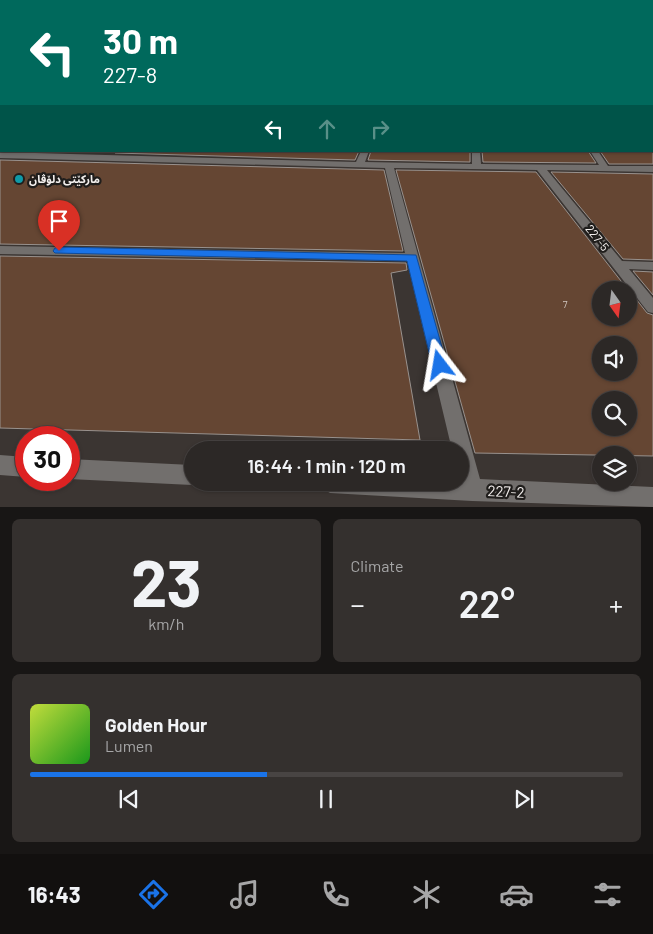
<!DOCTYPE html>
<html lang="en">
<head>
<meta charset="utf-8">
<style>
	:root { --surface:#2c2826; --page:#34302e; --text:#f1f3f6; --muted:#a6a6a7; --line:#484443; --accent:#1a73e8 }
	body { margin:0; font-family:Barlow,"Noto Sans Arabic",sans-serif; background:var(--page); color:var(--text); height:100vh; display:flex; flex-direction:column; font-size:19px; white-space:nowrap }
	* { box-sizing:border-box; margin:0 }
	p { font-size:16px; color:var(--muted) }
	.icon { flex:none; width:28px; height:28px; fill:none; stroke:currentColor; stroke-width:2; stroke-linecap:round; stroke-linejoin:round }
	.map { position:relative; height:507px; overflow:hidden }
	.sheet { display:flex; flex-direction:column; gap:12px; padding:12px; background:#181615; flex:1 }
	.sheet>* { flex:none }
	.top-card { position:absolute; left:0px; top:0px; width:654px; height:152px; box-shadow:0 1px 4px #0004,0 0 0 1px var(--line); background:#00695c; color:#fff; overflow:hidden }
	.needle { width:32px; rotate:166deg }
	.fabs { position:absolute; left:592px; top:281px; display:grid; gap:10px }
	.fabs a { display:grid; place-items:center; width:45px; height:45px; border-radius:50%; background:var(--surface); box-shadow:0 1px 4px #0004,0 0 0 1px var(--line); font-size:25px }
	.speed { position:absolute; left:15px; top:426px; display:flex; gap:10px; font-size:25px; font-weight:700; text-align:center }
	.speed>* { display:grid; place-content:center; width:65px; height:65px; border-radius:50%; background:var(--surface); box-shadow:0 1px 4px #0004,0 0 0 1px var(--line); line-height:1 }
	.speed .limit { border:8px solid #d22; background:#fff; color:#111 }
	.pin { position:absolute; display:grid; place-items:center; width:42px; height:42px; color:#fff; margin:-51px -21px; border-radius:50% 50% 50% 0; rotate:-45deg; box-shadow:0 0 5px #0007 }
	.pin .icon { rotate:45deg }
	.me { position:absolute; width:55px; margin:-28px; rotate:346deg; stroke-linejoin:round; filter:drop-shadow(0 0 4px #0008) }
	.turn { display:flex; align-items:center; gap:18px; height:105px; padding:0 20px; font-size:22px }
	.turn .icon { width:65px; height:65px; stroke-width:2.5 }
	.turn b { display:block; font-size:35px; line-height:42px }
	.lanes { display:flex; align-items:center; height:48px; padding:0 20px; background:#0003; justify-content:center; gap:25px; direction:ltr }
	.lanes .off { opacity:.35 }
	.big { font-size:38px; font-weight:600; line-height:1.1 }
	.sheet .tile { flex:1; display:flex; flex-direction:column; justify-content:center; gap:8px; min-width:0; padding:0 18px; border-radius:8px; background:var(--page) }
	.sheet .dial { align-items:center; gap:0 }
	.dial b { font-size:65px; line-height:1 }
	.song { display:flex; align-items:center; gap:15px }
	.cover { width:60px; height:60px; border-radius:8px; background:linear-gradient(135deg,hsl(70 70% 55%),hsl(120 70% 35%)) }
	.played { height:5px; border-radius:2px; background:linear-gradient(90deg,var(--accent) 40%,var(--line) 40%) }
	.keys { display:flex; justify-content:space-around; direction:ltr }
	.heat { display:flex; justify-content:space-between; align-items:center; font-size:28px; direction:ltr }
	.sheet .tiles { flex:1; display:grid; gap:12px; grid-template-columns:1fr 1fr }
	.tile:last-child { grid-column:span 2 }
	.trip { position:absolute; left:184px; top:441px; width:285px; height:50px; border-radius:25px; background:var(--surface); box-shadow:0 1px 4px #0004,0 0 0 1px var(--line); font-weight:600; line-height:50px; text-align:center }
	.tabs { display:flex; height:80px; justify-content:space-around; align-items:center; background:#12100f; color:var(--muted) }
	.tabs .icon { width:35px; height:35px }
	.tabs .on { color:var(--accent) }
	.tabs b { font-size:22px; color:var(--text) }
	.map>svg:first-child { display:block }
	.building { fill:#654633; stroke:#99928e; fill-rule:evenodd }
	.lines { fill:none; stroke-linecap:round; stroke-linejoin:round }
	.minor { fill:#726f6d; fill-rule:evenodd }
	.major { fill:#aba5a2; fill-rule:evenodd }
	.route { fill:#1a73e8; stroke:#114b97 }
	.culture-dot { fill:#0f9aa8; stroke:#201e1c; stroke-width:2 }
	.labels { text-anchor:middle; stroke-width:4.5; stroke-linejoin:round; paint-order:stroke }
	.number-label { font-size:10px; fill:#d0c6bf }
	.far-poi-label { font-size:11px; font-weight:bold; fill:#f4f0ee; stroke:#201e1c; text-anchor:start }
	.street-label { font-size:12px; fill:#f4f0ee; stroke:#201e1c }
	.near-street-label { font-size:15px; fill:#f4f0ee; stroke:#201e1c }
</style>
</head>
<body>
<div class="map">
<svg width="653" height="507" viewBox="0 0 653 507">
	<rect width="100%" height="100%" fill="#3b3532"/>
	<g class="building">
		<polygon points="115,151 359,151 355,160 115,153"/>
		<polygon points="371,151 470,151 470,162 368,160"/>
		<polygon points="482,151 588,151 596,163 483,162"/>
		<polygon points="600,151 653,151 653,164 609,164"/>
		<polygon points="0,160 384,170 403,251 0,244"/>
		<path d="M396 170 536 172 628 290H601V318H629V290L647 313 653 315V456L475 453ZM601 345H629V372H601ZM601 400H629V428H601Z"/>
		<polygon points="551,172 653,174 653,260 623,259"/>
		<polygon points="0,256 406,263 407,270 391,273 420,440 0,428"/>
		<polygon points="633,271 653,272 653,295"/>
	</g>
	<g class="lines">
		<g class="minor">
			<polygon points="1,59 1,63 0,64 0,60"/>
			<rect x="652" y="60" width="1" height="4"/>
			<rect x="652" y="105" width="1" height="4"/>
			<polygon points="361,151 369,151 365,162 472,164 472,151 480,151 481,164 599,165 590,151 598,151 608,166 653,166 653,172 547,170 622,261 653,262 653,270 629,269 653,298 653,313 648,312 537,170 394,168 480,479 653,487 653,507 472,501 330,493 323,489 320,482 460,482 460,450 452,450 407,261 0,254 0,246 405,253 385,168 0,158 0,152 356,162"/>
			<polygon points="0,455 26,457 26,477 0,475"/>
			<polygon points="69,459 192,465 192,482 199,482 192,485 69,479"/>
		</g>
		<polygon class="major" points="1,73 1,78 0,79 0,74"/>
	</g>
	<linearGradient id="sky" x2="0" y2="1"><stop stop-color="#201d1c"/><stop offset="0.45" stop-color="#4f515a"/><stop offset="1" stop-color="#4f515a" stop-opacity="0"/></linearGradient>
	<rect width="653" height="129" fill="url(#sky)"/>
	<polygon class="route" points="59,247 416,255 447,365 445,369 440,371 434,369 432,365 407,261 55,253 53,251 55,248"/>
	<circle class="culture-dot" cx="19" cy="179" r="5"/>
	<g class="labels">
		<g class="number-label">
			<text x="565" y="308">7</text>
		</g>
		<g class="far-poi-label">
			<text x="29" y="183">ماركێتی دلۆڤان</text>
		</g>
		<g class="street-label">
			<text transform="translate(597 238) rotate(51)" y="4">227-5</text>
		</g>
		<g class="near-street-label">
			<text transform="translate(506 492) rotate(3)" y="5">227-2</text>
		</g>
	</g>
</svg>
<div class="fabs">
<a><svg class="needle" viewBox="-14 -14 28 28"><path d="M0-13l5 13h-10z" fill="#e53935"/><path d="M0 13l5-13h-10z" fill="#a6a6a7"/></svg></a>
<a><svg class="icon" aria-label="sound" viewBox="0 0 24 24"><path d="M4 9h4l5-4v14l-5-4H4zM17 9q2 3 0 6"/></svg></a>
<a><svg class="icon" aria-label="search" viewBox="0 0 24 24"><circle cx="10" cy="10" r="6"/><path d="M15 15l6 6"/></svg></a>
<a><svg class="icon" aria-label="layers" viewBox="0 0 24 24"><path d="M12 4l9 5-9 5-9-5zM3 14l9 5 9-5"/></svg></a>
</div>
<div class="speed"><div class="limit">30</div></div>
<div class="pin" style="left:59px;top:251px;background:#d93025"><svg class="icon" aria-label="arrive" viewBox="0 0 24 24"><path d="M6 21V4h12l-3 4 3 4H6"/></svg></div>
<svg class="me" style="left:440px;top:365px" viewBox="-20 -20 40 40"><path d="M0-17L14 15 0 8-14 15z" fill="#1a73e8" stroke="#fff" stroke-width="4"/></svg>
<div class="trip">16:44 · 1 min · 120 m</div>
<div class="top-card">
<div class="turn"><svg class="icon" aria-label="left" viewBox="0 0 24 24"><path d="M17 20v-9H6M10 6l-5 5 5 5"/></svg><div><b>30 m</b>227-8</div></div>
<div class="lanes"><svg class="icon" aria-label="left" viewBox="0 0 24 24"><path d="M17 20v-9H6M10 6l-5 5 5 5"/></svg><svg class="icon off" aria-label="ahead" viewBox="0 0 24 24"><path d="M12 20V5M6 11l6-6 6 6"/></svg><svg class="icon off" aria-label="right" viewBox="0 0 24 24"><path d="M7 20v-9h11M14 6l5 5-5 5"/></svg></div>
</div>
</div>
<section class="sheet">
<div class="tiles">
<div class="tile dial"><b>23</b><p>km/h</p></div>
<div class="tile"><p>Climate</p>
<div class="heat"><a>−</a><b class="big">22°</b><a>+</a></div>
</div>
<div class="tile">
<div class="song"><i class="cover"></i><div><b>Golden Hour</b><p>Lumen</p></div></div>
<div class="played"></div>
<div class="keys"><svg class="icon" aria-label="previous" viewBox="0 0 24 24"><path d="M18 5L8 12l10 7zM5 5v14"/></svg><svg class="icon" aria-label="pause" viewBox="0 0 24 24"><path d="M8 5v14M16 5v14"/></svg><svg class="icon" aria-label="next" viewBox="0 0 24 24"><path d="M6 5l10 7-10 7zM19 5v14"/></svg></div>
</div>
</div>
</section>
<nav class="tabs">
<b>16:43</b>
<svg class="icon on" aria-label="directions" viewBox="0 0 24 24"><path d="M12 3l9 9-9 9-9-9zM9 14v-3h6M13 9l2 2-2 2"/></svg>
<svg class="icon" aria-label="music" viewBox="0 0 24 24"><path d="M9 18V5l10-2v13"/><circle cx="6" cy="18" r="3"/><circle cx="16" cy="16" r="3"/></svg>
<svg class="icon" aria-label="phone" viewBox="0 0 24 24"><path d="M5 4h4l2 5-3 2q2 4 5 5l2-3 5 2v4C11 20 4 13 5 4z"/></svg>
<svg class="icon" aria-label="climate" viewBox="0 0 24 24"><path d="M12 3v18M4 7l16 10M4 17L20 7"/></svg>
<svg class="icon" aria-label="car" viewBox="0 0 24 24"><path d="M5 17H2v-5l4-1 3-4h7l3 4 3 1v5h-3M9 17h6M6 11h13"/><circle cx="7" cy="17" r="2"/><circle cx="17" cy="17" r="2"/></svg>
<svg class="icon" aria-label="filters" viewBox="0 0 24 24"><path d="M4 7h16M4 17h16"/><circle cx="9" cy="7" r="2"/><circle cx="15" cy="17" r="2"/></svg>
</nav>
</body>
</html>
